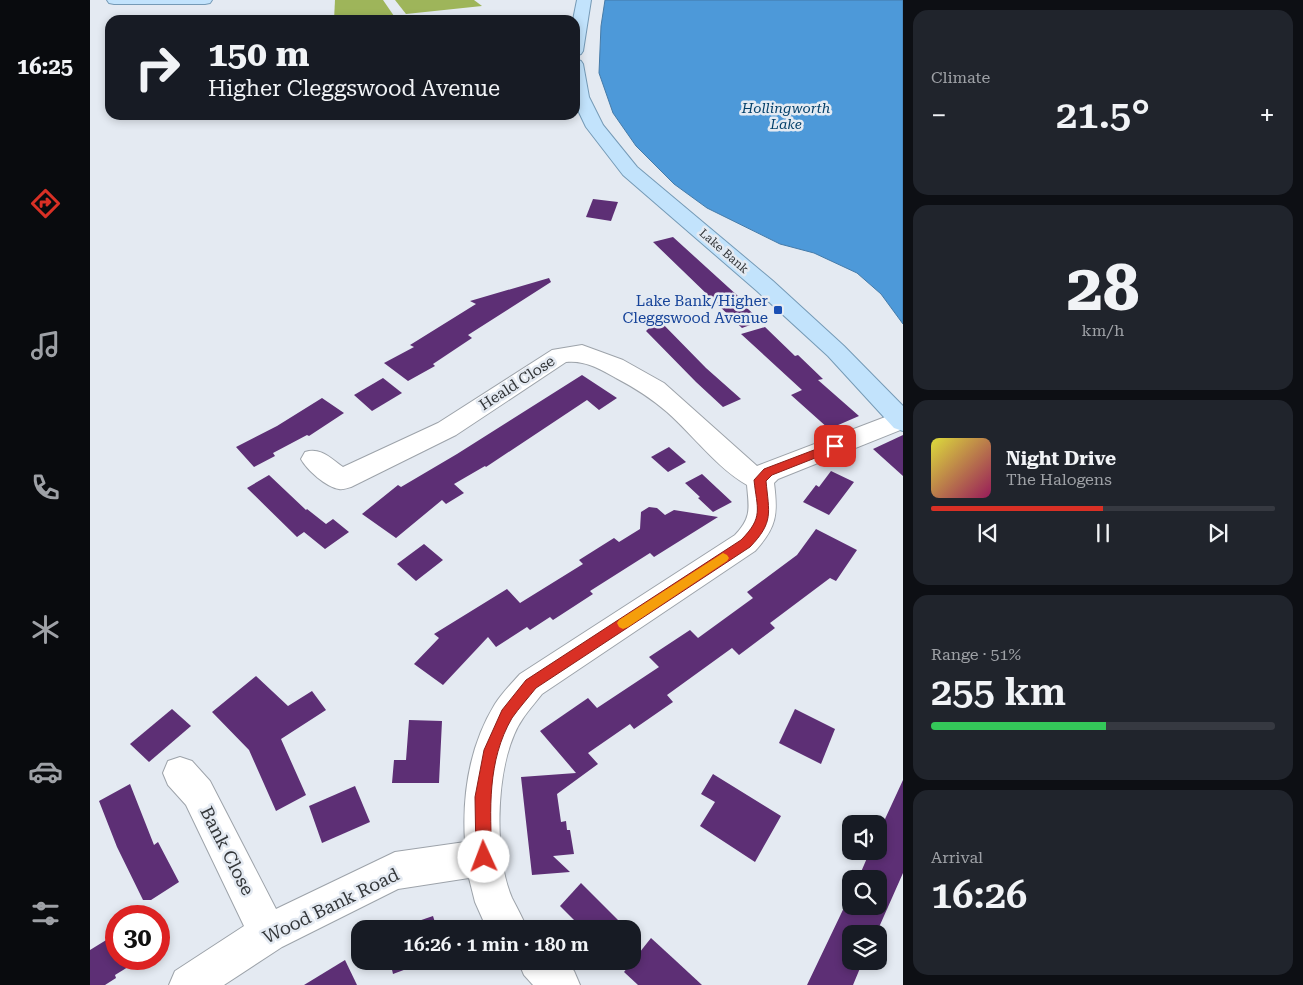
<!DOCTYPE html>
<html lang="en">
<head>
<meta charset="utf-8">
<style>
	:root { --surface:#171b24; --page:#20242c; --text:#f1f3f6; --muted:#9ea1a6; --line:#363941; --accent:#d93025 }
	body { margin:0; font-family:"Roboto Serif",serif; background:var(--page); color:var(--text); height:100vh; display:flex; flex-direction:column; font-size:19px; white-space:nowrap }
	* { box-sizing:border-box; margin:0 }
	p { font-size:16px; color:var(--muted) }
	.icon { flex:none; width:28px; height:28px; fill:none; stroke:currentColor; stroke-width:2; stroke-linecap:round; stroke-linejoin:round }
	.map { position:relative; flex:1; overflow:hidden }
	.details { display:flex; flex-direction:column; gap:10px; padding:10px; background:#0d0f14; width:400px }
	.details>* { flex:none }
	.guide { position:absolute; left:15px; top:15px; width:475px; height:105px; border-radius:15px; box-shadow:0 2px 8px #0003; background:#171b24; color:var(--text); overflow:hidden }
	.fabs { position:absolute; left:752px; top:815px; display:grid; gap:10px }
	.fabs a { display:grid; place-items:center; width:45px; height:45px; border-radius:10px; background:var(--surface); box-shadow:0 2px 8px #0003; font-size:25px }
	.speed { position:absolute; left:15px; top:905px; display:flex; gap:10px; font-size:25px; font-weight:700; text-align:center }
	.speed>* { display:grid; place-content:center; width:65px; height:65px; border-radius:50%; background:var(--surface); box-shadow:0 2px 8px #0003; line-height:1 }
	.speed .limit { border:8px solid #d22; background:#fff; color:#111 }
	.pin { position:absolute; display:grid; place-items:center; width:42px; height:42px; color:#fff; margin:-21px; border-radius:10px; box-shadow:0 2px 8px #0006 }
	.me { position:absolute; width:55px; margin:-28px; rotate:358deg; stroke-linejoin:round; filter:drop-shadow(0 0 4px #0008) }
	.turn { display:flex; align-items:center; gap:18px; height:105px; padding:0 20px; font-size:22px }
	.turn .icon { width:65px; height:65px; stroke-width:2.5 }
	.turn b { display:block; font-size:35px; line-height:42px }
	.big { font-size:38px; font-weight:600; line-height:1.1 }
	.details .widget { flex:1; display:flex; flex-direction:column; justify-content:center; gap:8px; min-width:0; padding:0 18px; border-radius:15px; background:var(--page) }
	.details .dial { align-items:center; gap:0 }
	.dial b { font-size:65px; line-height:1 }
	.song { display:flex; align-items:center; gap:15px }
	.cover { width:60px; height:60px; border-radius:8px; background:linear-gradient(135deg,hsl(60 70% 55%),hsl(330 70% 35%)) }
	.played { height:5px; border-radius:2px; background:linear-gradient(90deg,var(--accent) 50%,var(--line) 50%) }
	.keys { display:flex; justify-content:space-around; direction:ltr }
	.heat { display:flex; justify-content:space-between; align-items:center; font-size:28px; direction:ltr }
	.charge { height:8px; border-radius:4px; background:linear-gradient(90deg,#34c759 51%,var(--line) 0) }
	.trip { position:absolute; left:261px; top:920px; width:290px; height:50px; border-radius:15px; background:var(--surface); box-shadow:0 2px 8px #0003; font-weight:600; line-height:50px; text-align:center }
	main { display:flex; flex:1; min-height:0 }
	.dock { display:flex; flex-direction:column; width:90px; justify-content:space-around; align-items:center; background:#090b0e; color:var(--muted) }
	.dock .icon { width:35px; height:35px }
	.dock .on { color:var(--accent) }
	.dock b { font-size:22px; color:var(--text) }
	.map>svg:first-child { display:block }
	.forest { fill:#9eb55a }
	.water { fill:#4d99d9; stroke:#457ba9 }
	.building { fill:#5d2f75 }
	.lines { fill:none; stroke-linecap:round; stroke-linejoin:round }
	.minor-casing { stroke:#9da3aa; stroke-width:2 }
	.major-casing { stroke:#759ab6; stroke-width:2 }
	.minor { fill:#fff; fill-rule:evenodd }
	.major { fill:#c2e3fc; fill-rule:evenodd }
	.route { fill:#d93025; stroke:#8d1f18 }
	.slow { fill:#f59e0b }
	.transit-dot { fill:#1a4fb4; stroke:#e4eaf2; stroke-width:2 }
	.labels { text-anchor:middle; stroke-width:5; stroke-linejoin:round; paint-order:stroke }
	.far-street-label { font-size:12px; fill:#333639; stroke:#e4eaf2 }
	.far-water-label { font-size:14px; font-style:italic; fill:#04406a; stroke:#e4eaf2 }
	.transit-label { font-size:15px; fill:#164399; stroke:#e4eaf2; text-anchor:end }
	.street-label { font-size:15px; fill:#333639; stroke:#e4eaf2 }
	.near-street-label { font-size:18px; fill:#333639; stroke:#e4eaf2 }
</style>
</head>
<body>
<main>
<nav class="dock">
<b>16:25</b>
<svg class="icon on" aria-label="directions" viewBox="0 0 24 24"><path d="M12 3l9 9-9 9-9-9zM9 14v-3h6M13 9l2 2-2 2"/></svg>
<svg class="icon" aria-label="music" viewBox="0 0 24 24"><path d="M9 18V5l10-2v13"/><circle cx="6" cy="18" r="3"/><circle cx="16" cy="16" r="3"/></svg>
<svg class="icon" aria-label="phone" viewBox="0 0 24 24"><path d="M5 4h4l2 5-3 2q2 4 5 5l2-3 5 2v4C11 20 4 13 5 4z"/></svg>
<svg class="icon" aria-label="climate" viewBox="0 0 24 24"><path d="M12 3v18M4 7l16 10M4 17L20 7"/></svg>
<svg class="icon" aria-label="car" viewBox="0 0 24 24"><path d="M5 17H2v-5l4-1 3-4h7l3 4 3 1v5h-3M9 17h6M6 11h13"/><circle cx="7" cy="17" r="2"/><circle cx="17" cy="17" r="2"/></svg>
<svg class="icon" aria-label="filters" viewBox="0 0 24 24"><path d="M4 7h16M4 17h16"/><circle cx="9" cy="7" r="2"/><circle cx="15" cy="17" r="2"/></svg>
</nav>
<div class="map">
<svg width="813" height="985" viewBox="0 0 813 985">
	<rect width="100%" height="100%" fill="#e4eaf2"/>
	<g class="forest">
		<polygon points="245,0 293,0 304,16 298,20 244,20"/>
		<polygon points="305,0 384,0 392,6 316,14"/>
	</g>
	<polygon class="water" points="515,0 813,0 813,324 791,294 767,273 724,253 690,244 617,208 584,184 546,146 523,113 509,73 511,26"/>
	<g class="building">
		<polygon points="503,199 528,202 521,221 496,217"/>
		<polygon points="583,237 649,297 646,298 671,321 652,328 563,242"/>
		<polygon points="459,278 461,282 378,335 382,338 343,364 345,366 318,381 294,363 324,347 320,345 386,304 380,301"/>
		<polygon points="568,319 616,368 651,399 633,407 606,382 556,331"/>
		<polygon points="675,327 705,356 708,355 733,379 728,380 769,416 739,429 701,395 712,390 651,334"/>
		<polygon points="492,375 527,398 509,410 497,400 396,467 395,466 364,484 374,493 356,504 352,500 306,538 272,514 308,485 311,487 367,454"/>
		<polygon points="293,378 312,393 282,411 264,395"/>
		<polygon points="232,398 254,413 219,436 217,435 183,453 185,456 164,467 146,447 187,426"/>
		<polygon points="813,435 813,476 783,449"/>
		<polygon points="579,447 596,462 578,472 561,457"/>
		<polygon points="741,471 764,482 739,515 713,502 726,485 729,487"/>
		<polygon points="612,474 642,502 623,512 608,498 610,497 595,483"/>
		<polygon points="179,475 216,510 217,509 236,524 243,519 259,532 235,549 214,532 207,537 157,488"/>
		<polygon points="559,507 567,508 575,515 584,510 628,517 564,557 560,553 500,591 503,594 463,620 460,617 440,630 437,627 406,647 398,637 353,685 324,664 349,638 344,634 417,589 430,603 493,564 489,560 524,538 529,542 550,529 551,512"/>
		<polygon points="726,529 767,550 746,581 740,578 680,623 685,628 649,655 642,648 577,695 583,702 544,729 540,724 498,753 508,764 467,794 471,822 476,821 477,830 480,830 484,854 463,856 480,872 442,875 431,777 486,773 450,731 498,698 507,708 569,667 559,657 600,630 608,638 663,598 657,592 707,555"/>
		<polygon points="334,544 353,560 326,581 307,564"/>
		<polygon points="166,676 198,706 222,691 236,710 191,739 216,795 186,811 159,750 122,712"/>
		<polygon points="82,709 101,726 59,762 40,744"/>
		<polygon points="705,709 745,729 731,764 689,743"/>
		<polygon points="319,720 352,721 349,783 302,783 304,760 316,760"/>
		<polygon points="623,774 691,816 665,862 610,826 625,802 611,794"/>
		<polygon points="813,780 813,873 786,934 761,934 761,961 773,961 763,985 717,985 761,893 761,906 789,906 789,879 768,879 780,851 789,851 789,832"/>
		<polygon points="40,784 64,845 68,842 89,882 61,900 53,900 27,847 9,801"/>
		<polygon points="265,786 280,822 232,843 219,806"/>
		<polygon points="491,883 537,929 493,929 470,906"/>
		<polygon points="343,916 347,929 305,929"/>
		<polygon points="26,934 26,959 51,959 25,975 26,978 15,985 0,985 0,950"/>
		<polygon points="561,938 585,960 612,985 548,985 534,972"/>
		<polygon points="255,960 267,985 214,985"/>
		<polygon points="300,961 338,961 303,974"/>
	</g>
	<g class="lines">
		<defs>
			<g id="minor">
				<path d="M492 345 533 360 574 383 667 466 811 411 813 412V429L688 479 684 483C688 514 687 527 665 551L452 694C442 707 430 719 424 735 406 777 404 856 422 898 427 908 433 918 437 929H397L385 902 379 878 308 889 192 947 134 985H79L85 971 154 926 96 805 78 785 73 773 78 761 90 757 102 761 120 781 186 909 305 852 375 842C372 794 380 745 405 704 412 693 421 684 430 674L645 535C662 517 659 508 657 485 626 467 604 436 577 412 561 398 545 388 526 378 510 369 495 360 476 362L366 435 261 487C257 488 253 490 249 489 236 487 217 470 211 459L215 452C231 447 240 458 253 467L348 423 462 350Z"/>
				<polygon points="428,961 475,961 484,971 490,985 443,985 434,975"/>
			</g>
			<g id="major">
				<polygon points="17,0 122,0 120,3 115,4 24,4 19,3"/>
				<polygon points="487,0 501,0 493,51 491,54 485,56 485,20 483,20"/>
				<polygon points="485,59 491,61 493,64 499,97 513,125 547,167 683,281 754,346 813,406 813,431 804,428 738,356 667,291 533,175 496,127 485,104"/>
			</g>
		</defs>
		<use href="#minor" class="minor-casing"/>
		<use href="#major" class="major-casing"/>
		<use href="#minor" class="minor"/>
		<use href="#major" class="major"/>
	</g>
	<path class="route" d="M745 442 750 446 748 449 682 475 676 481C679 513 684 522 660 547L446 688C438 698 429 708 422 718 397 761 400 810 402 857L400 863 394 865 389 863 386 857 385 797 394 750 412 710 436 680 651 540C674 517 667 509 664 480L674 469Z"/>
	<polygon class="slow" points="633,553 637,555 639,558 637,561 538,627 533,629 529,627 527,623 529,620"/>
	<rect class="transit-dot" x="683" y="305" width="10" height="10" rx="2.5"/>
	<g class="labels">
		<g class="far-street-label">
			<text transform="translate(634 251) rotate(41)" y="4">Lake Bank</text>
		</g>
		<g class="far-water-label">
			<text x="696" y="113">Hollingworth<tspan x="696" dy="16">Lake</tspan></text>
		</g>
		<g class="transit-label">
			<text x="678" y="306">Lake Bank/Higher<tspan x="678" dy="17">Cleggswood Avenue</tspan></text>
		</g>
		<g class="street-label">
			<text transform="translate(427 383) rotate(-33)" y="5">Heald Close</text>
		</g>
		<g class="near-street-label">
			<text transform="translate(137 851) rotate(63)" y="6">Bank Close</text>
			<text transform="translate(241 906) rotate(-26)" y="6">Wood Bank Road</text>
		</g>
	</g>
</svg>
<div class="fabs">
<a><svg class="icon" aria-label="sound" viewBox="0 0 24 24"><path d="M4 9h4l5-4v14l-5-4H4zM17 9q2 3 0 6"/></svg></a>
<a><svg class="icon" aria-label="search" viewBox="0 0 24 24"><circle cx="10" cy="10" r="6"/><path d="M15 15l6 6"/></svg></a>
<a><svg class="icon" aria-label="layers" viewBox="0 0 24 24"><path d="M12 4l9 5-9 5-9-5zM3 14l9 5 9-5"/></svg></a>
</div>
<div class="speed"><div class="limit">30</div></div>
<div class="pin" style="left:745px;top:446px;background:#d93025"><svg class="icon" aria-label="arrive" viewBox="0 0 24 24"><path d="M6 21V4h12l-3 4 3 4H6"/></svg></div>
<svg class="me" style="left:394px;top:857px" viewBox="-20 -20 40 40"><circle r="19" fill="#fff"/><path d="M0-13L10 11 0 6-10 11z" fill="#d93025"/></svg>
<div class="trip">16:26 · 1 min · 180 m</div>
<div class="guide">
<div class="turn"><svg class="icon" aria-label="right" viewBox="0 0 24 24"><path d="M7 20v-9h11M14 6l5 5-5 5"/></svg><div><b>150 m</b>Higher Cleggswood Avenue</div></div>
</div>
</div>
<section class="details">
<div class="widget"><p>Climate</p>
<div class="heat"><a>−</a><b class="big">21.5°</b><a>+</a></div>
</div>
<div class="widget dial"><b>28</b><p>km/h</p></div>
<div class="widget">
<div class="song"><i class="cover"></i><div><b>Night Drive</b><p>The Halogens</p></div></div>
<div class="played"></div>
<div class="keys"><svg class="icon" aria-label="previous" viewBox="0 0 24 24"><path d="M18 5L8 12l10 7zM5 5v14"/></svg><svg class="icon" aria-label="pause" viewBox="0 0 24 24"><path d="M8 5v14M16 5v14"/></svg><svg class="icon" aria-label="next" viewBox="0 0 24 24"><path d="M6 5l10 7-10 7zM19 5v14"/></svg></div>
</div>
<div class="widget"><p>Range · 51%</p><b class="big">255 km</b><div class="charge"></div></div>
<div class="widget"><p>Arrival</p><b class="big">16:26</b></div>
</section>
</main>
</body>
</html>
